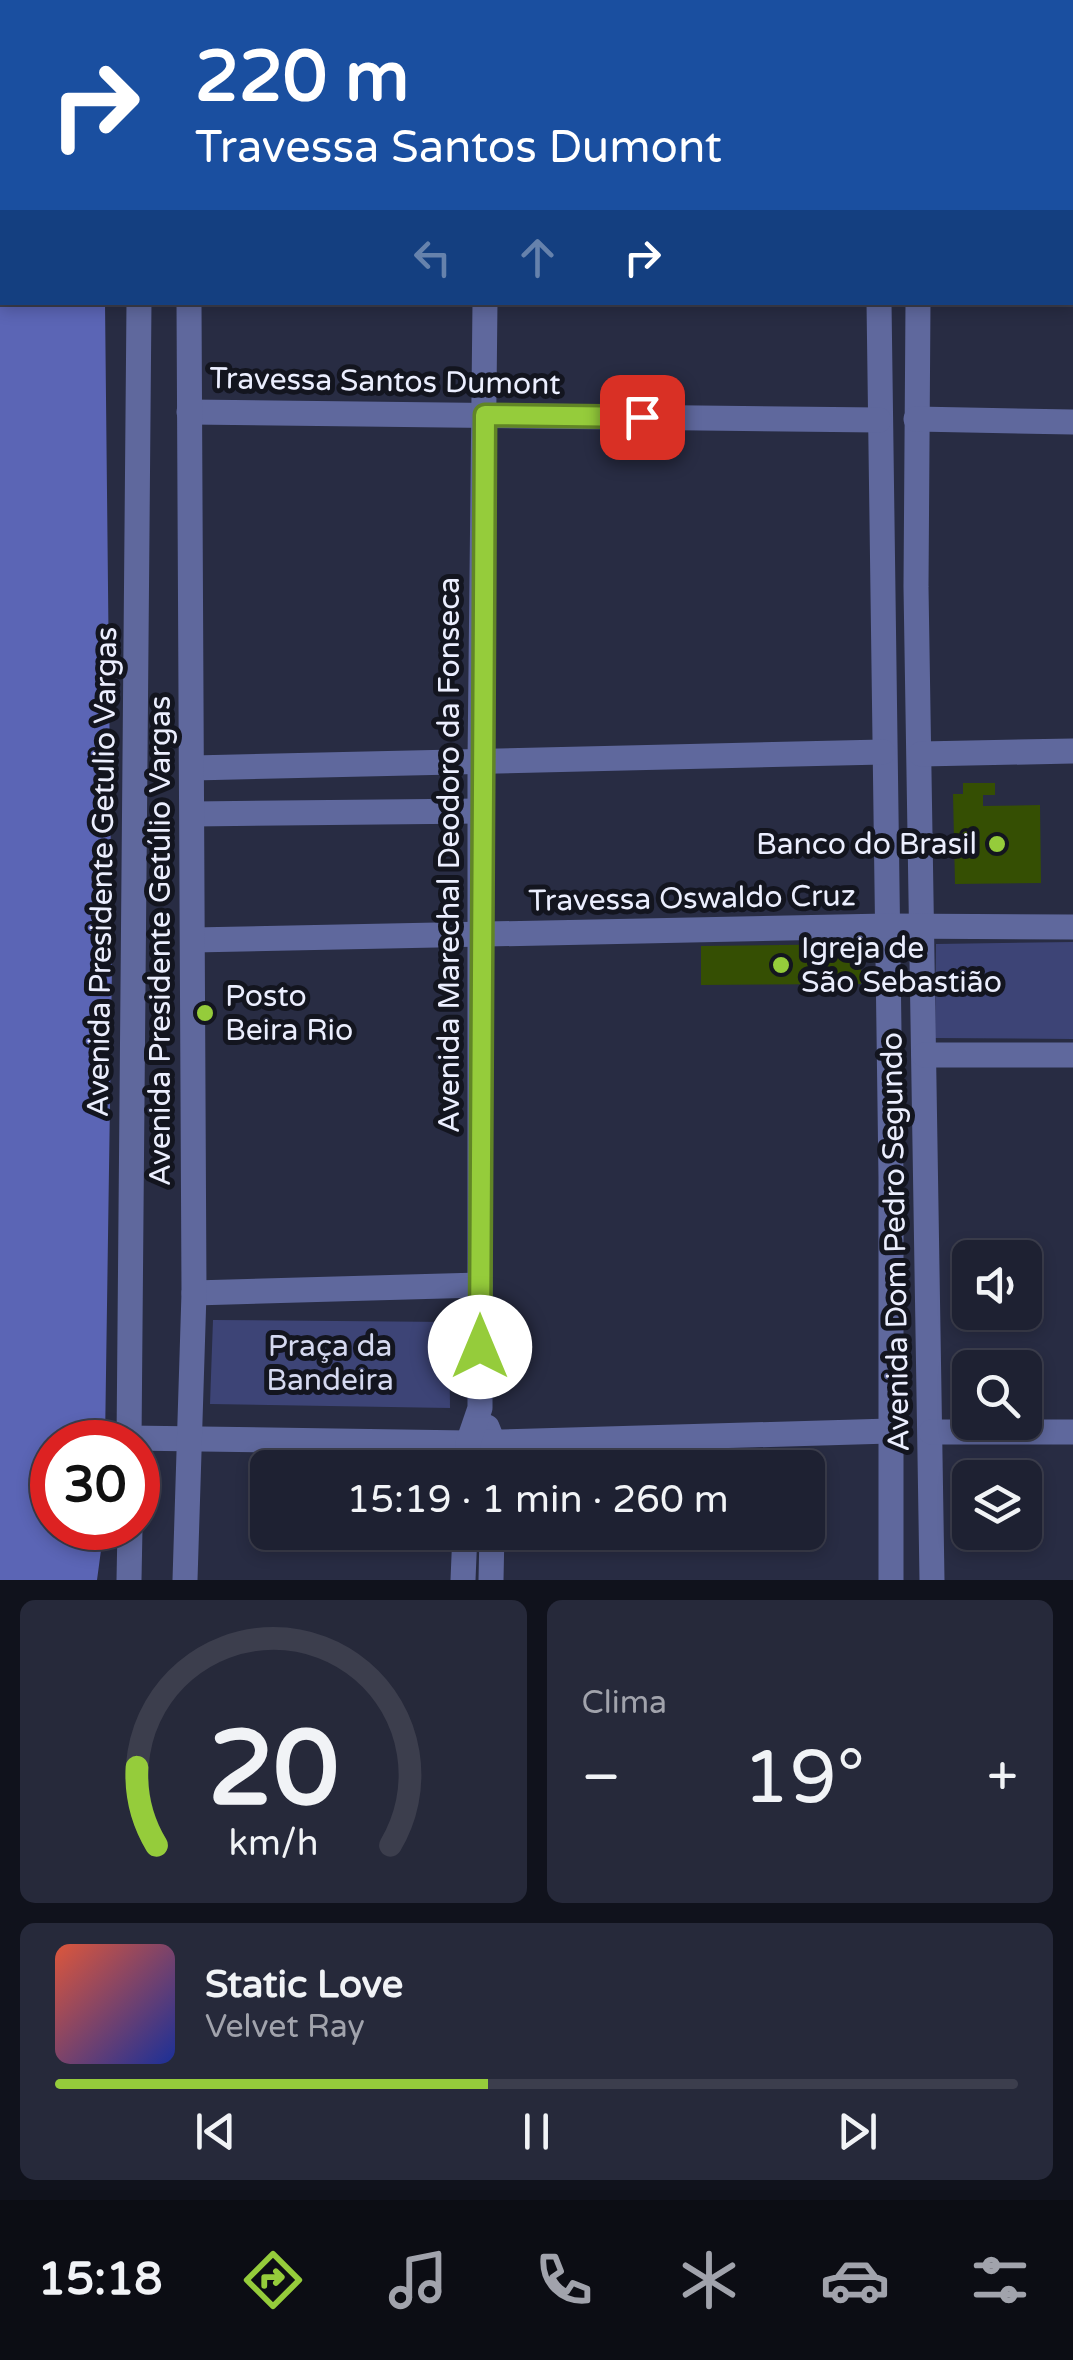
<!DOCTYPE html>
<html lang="pt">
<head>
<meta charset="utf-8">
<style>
	:root { --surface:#1e2132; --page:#26293a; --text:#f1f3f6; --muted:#a1a3ac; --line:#3c3e4d; --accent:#95cc3b }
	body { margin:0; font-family:"Varela Round",sans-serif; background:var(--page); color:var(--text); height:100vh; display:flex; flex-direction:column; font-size:38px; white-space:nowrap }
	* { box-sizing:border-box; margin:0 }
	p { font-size:32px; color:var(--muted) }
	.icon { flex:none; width:55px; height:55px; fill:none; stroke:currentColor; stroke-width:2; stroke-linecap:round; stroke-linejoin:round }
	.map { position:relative; height:1580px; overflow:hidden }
	.sheet { display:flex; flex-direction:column; gap:20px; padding:20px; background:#10121c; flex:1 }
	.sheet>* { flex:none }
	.top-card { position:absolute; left:0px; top:0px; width:1075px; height:305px; box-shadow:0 5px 15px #0003,0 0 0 2px var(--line); background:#1a4fa0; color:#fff; overflow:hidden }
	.fabs { position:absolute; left:952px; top:1240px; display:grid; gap:20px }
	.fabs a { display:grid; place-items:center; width:90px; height:90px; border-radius:15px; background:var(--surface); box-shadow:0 5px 15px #0003,0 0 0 2px var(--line); font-size:50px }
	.speed { position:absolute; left:30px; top:1420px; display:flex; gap:20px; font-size:50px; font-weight:700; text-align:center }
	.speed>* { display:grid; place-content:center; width:130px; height:130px; border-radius:50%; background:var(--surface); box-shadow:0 5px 15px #0003,0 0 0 2px var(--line); line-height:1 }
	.speed .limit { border:15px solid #d22; background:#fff; color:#111 }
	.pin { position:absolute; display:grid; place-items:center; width:85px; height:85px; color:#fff; margin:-42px; border-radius:20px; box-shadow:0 5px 15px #0006 }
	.me { position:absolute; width:110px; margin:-55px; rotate:0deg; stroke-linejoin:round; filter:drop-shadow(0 0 8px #0008) }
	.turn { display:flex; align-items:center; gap:35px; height:210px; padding:0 30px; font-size:45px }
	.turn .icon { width:130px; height:130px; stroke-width:2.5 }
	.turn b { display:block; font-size:70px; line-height:85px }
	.lanes { display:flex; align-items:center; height:95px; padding:0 30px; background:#0003; justify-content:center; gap:50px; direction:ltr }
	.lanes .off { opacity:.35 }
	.big { font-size:75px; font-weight:600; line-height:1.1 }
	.sheet .tile { flex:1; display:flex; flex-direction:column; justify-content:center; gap:15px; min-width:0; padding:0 35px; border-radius:15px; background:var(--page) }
	.sheet .dial { align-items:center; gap:0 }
	.dial svg { height:260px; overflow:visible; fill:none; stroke:var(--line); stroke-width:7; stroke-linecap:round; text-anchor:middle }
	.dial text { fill:var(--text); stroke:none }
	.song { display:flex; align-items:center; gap:30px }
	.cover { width:120px; height:120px; border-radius:15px; background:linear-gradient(135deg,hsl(10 70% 55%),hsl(230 70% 35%)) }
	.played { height:10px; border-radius:5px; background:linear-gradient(90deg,var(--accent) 45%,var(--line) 45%) }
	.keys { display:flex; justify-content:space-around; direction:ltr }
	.heat { display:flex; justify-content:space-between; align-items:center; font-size:55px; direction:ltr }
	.sheet .tiles { flex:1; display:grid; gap:20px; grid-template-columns:1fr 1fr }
	.tile:last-child { grid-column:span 2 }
	.trip { position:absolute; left:250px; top:1450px; width:575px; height:100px; border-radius:15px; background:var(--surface); box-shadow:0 5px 15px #0003,0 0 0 2px var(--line); font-weight:600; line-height:100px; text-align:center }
	.tabs { display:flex; height:160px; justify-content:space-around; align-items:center; background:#0c0d14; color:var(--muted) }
	.tabs .icon { width:70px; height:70px }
	.tabs .active { color:var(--accent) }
	.tabs b { font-size:45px; color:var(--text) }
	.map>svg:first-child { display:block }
	.green { fill:#3d4476 }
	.water { fill:#5b65b5 }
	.building { fill:#354f03 }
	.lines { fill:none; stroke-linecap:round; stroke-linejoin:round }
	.street { stroke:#5f689d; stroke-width:25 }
	.route-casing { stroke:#618526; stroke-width:25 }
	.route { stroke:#95cc3b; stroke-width:18 }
	.poi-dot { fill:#95cc3b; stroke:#13151f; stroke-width:4 }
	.labels { text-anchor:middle; stroke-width:10; stroke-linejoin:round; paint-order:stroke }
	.street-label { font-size:30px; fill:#ebeefe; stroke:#13151f }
	.poi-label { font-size:30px; fill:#ebeefe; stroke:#13151f; text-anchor:start }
	.park-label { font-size:30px; fill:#d5d9f0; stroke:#13151f }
</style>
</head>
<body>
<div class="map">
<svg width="1073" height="1580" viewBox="0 0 1073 1580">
	<rect width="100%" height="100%" fill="#282c43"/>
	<g class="green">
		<polygon points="1073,942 1073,1039 935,1038 936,944"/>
		<polygon points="213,1320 449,1322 450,1408 210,1404"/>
	</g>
	<polygon class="water" points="0,0 158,0 2,2 2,302 105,303 112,965 105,1442 52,1442 52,1528 104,1528 97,1580 0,1580"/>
	<g class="building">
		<polygon points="963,783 995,783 995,795 983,795 983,806 1040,805 1041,883 955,884 953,794 963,794"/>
		<polygon points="861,944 861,984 701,985 701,946"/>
	</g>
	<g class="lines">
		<g class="street">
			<polyline points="595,0 595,2"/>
			<polyline points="878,0 878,2"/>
			<polyline points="919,0 919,2"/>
			<polyline points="216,2 217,0"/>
			<polyline points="490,2 490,0"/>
			<polyline points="1072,114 1073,114"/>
			<polyline points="879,302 891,1178 891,1580"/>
			<polyline points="918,302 916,587 932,1580"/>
			<polyline points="189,412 879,420"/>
			<polyline points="916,419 1073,422"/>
			<polyline points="921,754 1073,751"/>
			<polyline points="193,768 883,752"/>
			<polyline points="193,814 481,811"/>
			<polyline points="193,940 887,926 1073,927"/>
			<polyline points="924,1055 1073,1055"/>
			<polyline points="194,1293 480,1285"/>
			<polyline points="487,1427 493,1442 493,1468"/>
			<polyline points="931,1432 1073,1432"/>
			<polyline points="129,1438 468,1443 890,1431"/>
			<polyline points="129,1442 139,302"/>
			<polyline points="467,1468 468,1443 480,1408 480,762 485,302"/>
			<polyline points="129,1580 130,1528"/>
			<polyline points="185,1580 194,1293 189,302"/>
			<polyline points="463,1580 465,1532"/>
			<polyline points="491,1580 492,1532"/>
		</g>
	</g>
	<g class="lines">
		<defs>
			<polyline id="route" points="480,1347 485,415 642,417"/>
		</defs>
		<use href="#route" class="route-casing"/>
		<use href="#route" class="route"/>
	</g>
	<g class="poi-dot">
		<circle cx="997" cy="844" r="10"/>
		<circle cx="781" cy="965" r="10"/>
		<circle cx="205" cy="1013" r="10"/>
	</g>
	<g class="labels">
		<g class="street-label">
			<text transform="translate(385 381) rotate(1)" y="10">Travessa Santos Dumont</text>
			<text transform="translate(449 855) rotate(-90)" y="10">Avenida Marechal Deodoro da Fonseca</text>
			<text transform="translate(102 872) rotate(-89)" y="10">Avenida Presidente Getulio Vargas</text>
			<text transform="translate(692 898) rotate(-1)" y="10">Travessa Oswaldo Cruz</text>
			<text transform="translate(160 941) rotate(-90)" y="10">Avenida Presidente Getúlio Vargas</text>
			<text transform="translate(895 1242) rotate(-91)" y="10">Avenida Dom Pedro Segundo</text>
		</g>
		<g class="poi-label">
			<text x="977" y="854" text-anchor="end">Banco do Brasil</text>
			<text x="801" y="958">Igreja de<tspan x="801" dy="34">São Sebastião</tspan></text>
			<text x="225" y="1006">Posto<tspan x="225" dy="34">Beira Rio</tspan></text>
		</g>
		<g class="park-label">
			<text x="330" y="1356">Praça da<tspan x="330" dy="34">Bandeira</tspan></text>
		</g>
	</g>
</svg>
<div class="fabs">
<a><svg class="icon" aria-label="sound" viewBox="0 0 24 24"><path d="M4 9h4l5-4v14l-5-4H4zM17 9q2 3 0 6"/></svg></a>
<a><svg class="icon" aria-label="search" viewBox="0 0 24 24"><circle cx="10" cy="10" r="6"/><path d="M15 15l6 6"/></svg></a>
<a><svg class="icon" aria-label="layers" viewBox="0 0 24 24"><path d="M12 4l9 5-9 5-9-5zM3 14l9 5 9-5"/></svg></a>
</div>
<div class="speed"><div class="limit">30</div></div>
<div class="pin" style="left:642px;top:417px;background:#d93025"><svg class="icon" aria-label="arrive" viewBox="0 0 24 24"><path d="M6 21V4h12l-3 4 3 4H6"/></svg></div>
<svg class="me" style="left:480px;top:1347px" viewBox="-20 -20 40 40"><circle r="19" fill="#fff"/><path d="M0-13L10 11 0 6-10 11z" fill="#95cc3b"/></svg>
<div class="trip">15:19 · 1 min · 260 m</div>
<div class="top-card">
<div class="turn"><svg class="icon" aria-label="right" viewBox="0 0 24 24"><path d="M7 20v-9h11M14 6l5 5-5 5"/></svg><div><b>220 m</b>Travessa Santos Dumont</div></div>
<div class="lanes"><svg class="icon off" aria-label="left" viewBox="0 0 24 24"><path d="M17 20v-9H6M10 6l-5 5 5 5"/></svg><svg class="icon off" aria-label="ahead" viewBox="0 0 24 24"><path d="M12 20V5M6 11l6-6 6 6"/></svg><svg class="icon" aria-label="right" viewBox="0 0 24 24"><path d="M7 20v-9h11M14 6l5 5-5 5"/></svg></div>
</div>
</div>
<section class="sheet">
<div class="tiles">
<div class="tile dial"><svg viewBox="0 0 100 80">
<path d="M14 69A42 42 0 1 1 86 69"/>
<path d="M14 69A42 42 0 0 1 8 45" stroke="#95cc3b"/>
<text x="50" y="56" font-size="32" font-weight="700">20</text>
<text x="50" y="72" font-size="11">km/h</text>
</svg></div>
<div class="tile"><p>Clima</p>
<div class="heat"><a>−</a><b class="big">19°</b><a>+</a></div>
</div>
<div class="tile">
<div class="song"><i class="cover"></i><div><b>Static Love</b><p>Velvet Ray</p></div></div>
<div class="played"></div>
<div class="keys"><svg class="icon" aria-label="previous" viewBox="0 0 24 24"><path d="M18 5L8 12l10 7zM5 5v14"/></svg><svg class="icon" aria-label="pause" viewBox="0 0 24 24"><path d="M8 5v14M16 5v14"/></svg><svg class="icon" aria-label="next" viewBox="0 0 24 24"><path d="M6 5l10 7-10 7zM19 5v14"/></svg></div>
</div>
</div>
</section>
<nav class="tabs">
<b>15:18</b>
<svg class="icon active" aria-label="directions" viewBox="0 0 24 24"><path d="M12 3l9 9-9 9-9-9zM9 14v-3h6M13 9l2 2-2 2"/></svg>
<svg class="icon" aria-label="music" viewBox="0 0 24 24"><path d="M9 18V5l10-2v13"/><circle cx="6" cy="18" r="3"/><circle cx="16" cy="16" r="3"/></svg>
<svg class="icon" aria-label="phone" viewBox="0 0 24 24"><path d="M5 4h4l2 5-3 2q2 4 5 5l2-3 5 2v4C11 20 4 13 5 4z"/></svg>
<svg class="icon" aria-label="climate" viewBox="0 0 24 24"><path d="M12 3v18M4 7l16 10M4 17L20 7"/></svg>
<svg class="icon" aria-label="car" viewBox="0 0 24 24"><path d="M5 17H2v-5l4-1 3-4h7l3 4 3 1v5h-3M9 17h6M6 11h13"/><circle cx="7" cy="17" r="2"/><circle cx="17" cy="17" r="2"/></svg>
<svg class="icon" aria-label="filters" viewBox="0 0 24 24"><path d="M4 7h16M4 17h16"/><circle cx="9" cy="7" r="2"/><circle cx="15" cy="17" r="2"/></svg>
</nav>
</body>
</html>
